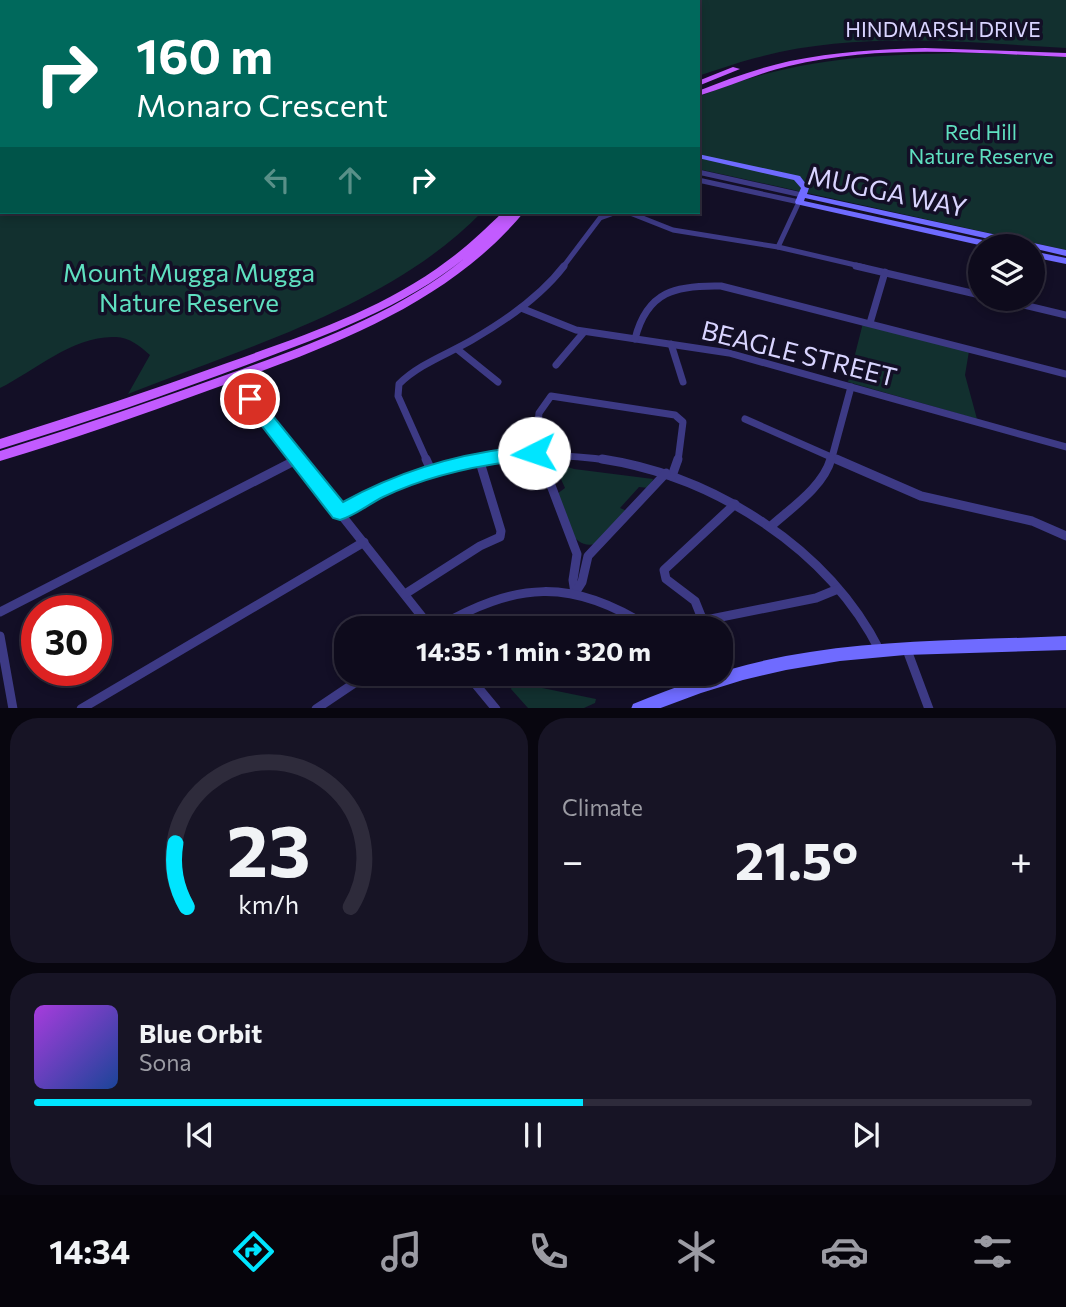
<!DOCTYPE html>
<html lang="en">
<head>
<meta charset="utf-8">
<style>
	:root { --surface:#0e0b1c; --page:#171425; --text:#f1f3f6; --muted:#9b9ba3; --line:#2e2b3b; --accent:#00e5ff }
	body { margin:0; font-family:Commissioner,sans-serif; background:var(--page); color:var(--text); height:100vh; display:flex; flex-direction:column; font-size:26px; white-space:nowrap }
	* { box-sizing:border-box; margin:0 }
	p { font-size:23px; color:var(--muted) }
	.icon { flex:none; width:38px; height:38px; fill:none; stroke:currentColor; stroke-width:2; stroke-linecap:round; stroke-linejoin:round }
	.map { position:relative; height:708px; overflow:hidden }
	.drawer { display:flex; flex-direction:column; gap:10px; padding:10px; background:#08060f; flex:1 }
	.drawer>* { flex:none }
	.top-card { position:absolute; left:0px; top:0px; width:700px; height:214px; box-shadow:0 4px 10px #0003,0 0 0 2px var(--line); background:#00695c; color:#fff; overflow:hidden }
	.controls { position:absolute; left:968px; top:234px; display:grid; gap:14px }
	.controls a { display:grid; place-items:center; width:77px; height:77px; border-radius:50%; background:var(--surface); box-shadow:0 4px 10px #0003,0 0 0 2px var(--line); font-size:35px }
	.speed { position:absolute; left:21px; top:595px; display:flex; gap:14px; font-size:35px; font-weight:700; text-align:center }
	.speed>* { display:grid; place-content:center; width:91px; height:91px; border-radius:50%; background:var(--surface); box-shadow:0 4px 10px #0003,0 0 0 2px var(--line); line-height:1 }
	.speed .limit { border:10px solid #d22; background:#fff; color:#111 }
	.pin { position:absolute; display:grid; place-items:center; width:60px; height:60px; color:#fff; margin:-30px; border:4px solid #fff; border-radius:50%; box-shadow:0 2px 7px #0007 }
	.me { position:absolute; width:77px; margin:-38px; rotate:266deg; stroke-linejoin:round; filter:drop-shadow(0 0 5px #0008) }
	.turn { display:flex; align-items:center; gap:24px; height:147px; padding:0 21px; font-size:32px }
	.turn .icon { width:91px; height:91px; stroke-width:2.5 }
	.turn b { display:block; font-size:49px; line-height:60px }
	.lanes { display:flex; align-items:center; height:66px; padding:0 21px; background:#0003; justify-content:center; gap:35px; direction:ltr }
	.lanes .off { opacity:.35 }
	.big { font-size:52px; font-weight:700; line-height:1.1 }
	.drawer .tile { flex:1; display:flex; flex-direction:column; justify-content:center; gap:10px; min-width:0; padding:0 24px; border-radius:28px; background:var(--page) }
	.drawer .dial { align-items:center; gap:0 }
	.dial svg { height:182px; overflow:visible; fill:none; stroke:var(--line); stroke-width:7; stroke-linecap:round; text-anchor:middle }
	.dial text { fill:var(--text); stroke:none }
	.song { display:flex; align-items:center; gap:21px }
	.cover { width:84px; height:84px; border-radius:10px; background:linear-gradient(135deg,hsl(280 70% 55%),hsl(220 70% 35%)) }
	.played { height:7px; border-radius:4px; background:linear-gradient(90deg,var(--accent) 55%,var(--line) 55%) }
	.keys { display:flex; justify-content:space-around; direction:ltr }
	.heat { display:flex; justify-content:space-between; align-items:center; font-size:38px; direction:ltr }
	.drawer .tiles { flex:1; display:grid; gap:10px; grid-template-columns:1fr 1fr }
	.tile:last-child { grid-column:span 2 }
	.trip { position:absolute; left:334px; top:616px; width:399px; height:70px; border-radius:28px; background:var(--surface); box-shadow:0 4px 10px #0003,0 0 0 2px var(--line); font-weight:700; line-height:70px; text-align:center }
	.menu { display:flex; height:112px; justify-content:space-around; align-items:center; background:#06040b; color:var(--muted) }
	.menu .icon { width:49px; height:49px }
	.menu .current { color:var(--accent) }
	.menu b { font-size:32px; color:var(--text) }
	.map>svg:first-child { display:block }
	.green { fill:#12302f }
	.lines { fill:none; stroke-linecap:round; stroke-linejoin:round }
	.street-far2 { stroke:#3d3a85; stroke-width:5 }
	.street-far1 { stroke:#3d3a85; stroke-width:7 }
	.street { stroke:#3d3a85; stroke-width:9 }
	.secondary { fill:#6f6bff; fill-rule:evenodd }
	.primary { fill:#c25bff; fill-rule:evenodd }
	.route { fill:#00e5ff; stroke:#0095a6; stroke-width:2 }
	.labels { text-anchor:middle; stroke-width:7; stroke-linejoin:round; paint-order:stroke }
	.far-street-label { font-size:21px; fill:#d9d4ff; stroke:#130f26 }
	.far-park-label { font-size:21px; fill:#5fe0c0; stroke:#130f26 }
	.street-label { font-size:26px; fill:#d9d4ff; stroke:#130f26 }
	.park-label { font-size:26px; fill:#5fe0c0; stroke:#130f26 }
</style>
</head>
<body>
<div class="map">
<svg width="1066" height="709" viewBox="0 0 1066 709">
	<rect width="100%" height="100%" fill="#130f26"/>
	<g class="green">
		<polygon points="140,0 431,0 438,2 140,2"/>
		<path d="M599 0H1066V48C963 42 855 31 755 58 736 63 717 70 698 76V2H593Z"/>
		<path d="M980 53 1066 57V250L698 169V97C792 57 877 54 980 53Z"/>
		<path d="M0 105 2 212H482C392 305 247 347 128 394L150 355C141 347 129 337 116 337 74 335 36 370 0 388Z"/>
		<polygon points="863,323 969,351 965,375 977,419 848,382"/>
		<path d="M552 462 574 469 653 479 649 488 639 487 620 508 627 511 595 544C569 550 564 513 557 494L565 488 555 466 549 467V463Z"/>
		<polygon points="513,682 596,699 595,703 584,708 528,708 511,689"/>
	</g>
	<g class="lines">
		<g class="street-far2">
			<polyline points="698,172 802,195"/>
			<polyline points="698,180 799,202 778,247"/>
			<polyline points="563,267 600,218 614,213 630,213 673,230 778,247 864,267"/>
		</g>
		<g class="street-far1">
			<polyline points="856,266 980,295"/>
			<polyline points="999,299 1066,315"/>
			<polyline points="521,308 576,330 729,353 1066,447"/>
			<polyline points="870,323 885,272"/>
			<path d="M635 339C647 291 676 285 721 286L1066 374"/>
			<polyline points="671,344 683,382"/>
			<polyline points="457,349 498,382"/>
			<polyline points="556,365 584,332"/>
			<polyline points="250,399 299,461"/>
			<polyline points="745,419 840,461"/>
			<polyline points="535,453 539,413 551,396 675,415 683,422 678,461"/>
			<polyline points="539,453 542,461"/>
			<polyline points="295,461 298,459"/>
			<path d="M427 461 398 396 399 384C419 364 448 354 472 340 505 321 541 296 564 266"/>
			<path d="M478 461C524 453 567 454 613 461"/>
			<polyline points="831,461 851,387"/>
		</g>
		<g class="street">
			<polyline points="297,459 431,628"/>
			<polyline points="426,459 431,470"/>
			<polyline points="541,459 577,554 573,580 575,593"/>
			<path d="M602 459C714 476 828 548 880 651"/>
			<polyline points="836,459 921,496 1032,521 1066,536"/>
			<polyline points="672,476 678,459"/>
			<path d="M340 512C389 488 435 468 489 459"/>
			<path d="M770 527C791 508 823 487 831 459"/>
			<polyline points="575,593 582,582 588,556 666,473"/>
			<polyline points="405,594 480,546 500,537 501,531 479,459"/>
			<polyline points="0,612 298,459"/>
			<polyline points="703,621 695,601 666,579 664,570 735,504"/>
			<path d="M436 628C516 582 571 577 650 628"/>
			<polyline points="684,628 696,622 816,598 838,589"/>
			<polyline points="0,636 13,709"/>
			<polyline points="907,650 929,709"/>
			<polyline points="467,674 496,709"/>
			<polyline points="689,674 696,686"/>
			<polyline points="81,709 364,542"/>
			<polyline points="316,709 368,674"/>
		</g>
		<g class="secondary">
			<rect x="121" y="0" width="6" height="2"/>
			<rect x="0" y="93" width="2" height="4"/>
			<polygon points="698,154 800,176 809,188 807,194 1066,250 1066,256 1032,248 1032,247 1025,247 805,198 804,201 1001,244 1005,247 988,247 796,204 795,202 801,188 794,180 698,158"/>
			<polygon points="1032,251 1066,258 1066,264 1032,257"/>
			<path d="M1066 636V650L905 655 840 661 786 670 743 680 701 693 658 709H631L633 704C691 680 748 661 810 652 895 639 981 640 1066 636Z"/>
		</g>
		<g class="primary">
			<path d="M925 48 1066 53V57C975 53 879 44 789 66 758 73 729 87 698 96V91C728 79 759 68 790 61 835 52 879 49 925 48Z"/>
			<polygon points="733,67 740,69 698,86 698,81"/>
			<path d="M503 212H513L512 214 514 212H524C445 308 320 350 207 391 139 416 70 440 0 461V451C80 426 159 399 237 371 317 342 399 312 465 258 403 308 326 335 252 363 169 394 85 423 0 449V439C76 415 152 390 227 363 302 336 382 310 447 261 468 246 485 229 503 212Z"/>
		</g>
	</g>
	<path class="route" d="M250 393 256 395 343 502C403 469 466 451 534 446L541 448 543 453 541 457 534 459C482 464 431 474 383 497 369 504 356 515 340 520L333 518 244 403 241 399Z"/>
	<g class="labels">
		<g class="far-street-label">
			<text x="943" y="37">HINDMARSH DRIVE</text>
		</g>
		<g class="far-park-label">
			<text x="981" y="140">Red Hill<tspan x="981" dy="24">Nature Reserve</tspan></text>
		</g>
		<g class="street-label">
			<text transform="translate(887 192) rotate(12)" y="9">MUGGA WAY</text>
			<text transform="translate(799 354) rotate(14)" y="9">BEAGLE STREET</text>
		</g>
		<g class="park-label">
			<text x="189" y="282">Mount Mugga Mugga<tspan x="189" dy="30">Nature Reserve</tspan></text>
		</g>
	</g>
</svg>
<div class="controls">
<a><svg class="icon" aria-label="layers" viewBox="0 0 24 24"><path d="M12 4l9 5-9 5-9-5zM3 14l9 5 9-5"/></svg></a>
</div>
<div class="speed"><div class="limit">30</div></div>
<div class="pin" style="left:250px;top:399px;background:#d93025"><svg class="icon" aria-label="arrive" viewBox="0 0 24 24"><path d="M6 21V4h12l-3 4 3 4H6"/></svg></div>
<svg class="me" style="left:534px;top:453px" viewBox="-20 -20 40 40"><circle r="19" fill="#fff"/><path d="M0-13L10 11 0 6-10 11z" fill="#00e5ff"/></svg>
<div class="trip">14:35 · 1 min · 320 m</div>
<div class="top-card">
<div class="turn"><svg class="icon" aria-label="right" viewBox="0 0 24 24"><path d="M7 20v-9h11M14 6l5 5-5 5"/></svg><div><b>160 m</b>Monaro Crescent</div></div>
<div class="lanes"><svg class="icon off" aria-label="left" viewBox="0 0 24 24"><path d="M17 20v-9H6M10 6l-5 5 5 5"/></svg><svg class="icon off" aria-label="ahead" viewBox="0 0 24 24"><path d="M12 20V5M6 11l6-6 6 6"/></svg><svg class="icon" aria-label="right" viewBox="0 0 24 24"><path d="M7 20v-9h11M14 6l5 5-5 5"/></svg></div>
</div>
</div>
<section class="drawer">
<div class="tiles">
<div class="tile dial"><svg viewBox="0 0 100 80">
<path d="M14 69A42 42 0 1 1 86 69"/>
<path d="M14 69A42 42 0 0 1 9 41" stroke="#00e5ff"/>
<text x="50" y="56" font-size="32" font-weight="700">23</text>
<text x="50" y="72" font-size="11">km/h</text>
</svg></div>
<div class="tile"><p>Climate</p>
<div class="heat"><a>−</a><b class="big">21.5°</b><a>+</a></div>
</div>
<div class="tile">
<div class="song"><i class="cover"></i><div><b>Blue Orbit</b><p>Sona</p></div></div>
<div class="played"></div>
<div class="keys"><svg class="icon" aria-label="previous" viewBox="0 0 24 24"><path d="M18 5L8 12l10 7zM5 5v14"/></svg><svg class="icon" aria-label="pause" viewBox="0 0 24 24"><path d="M8 5v14M16 5v14"/></svg><svg class="icon" aria-label="next" viewBox="0 0 24 24"><path d="M6 5l10 7-10 7zM19 5v14"/></svg></div>
</div>
</div>
</section>
<nav class="menu">
<b>14:34</b>
<svg class="icon current" aria-label="directions" viewBox="0 0 24 24"><path d="M12 3l9 9-9 9-9-9zM9 14v-3h6M13 9l2 2-2 2"/></svg>
<svg class="icon" aria-label="music" viewBox="0 0 24 24"><path d="M9 18V5l10-2v13"/><circle cx="6" cy="18" r="3"/><circle cx="16" cy="16" r="3"/></svg>
<svg class="icon" aria-label="phone" viewBox="0 0 24 24"><path d="M5 4h4l2 5-3 2q2 4 5 5l2-3 5 2v4C11 20 4 13 5 4z"/></svg>
<svg class="icon" aria-label="climate" viewBox="0 0 24 24"><path d="M12 3v18M4 7l16 10M4 17L20 7"/></svg>
<svg class="icon" aria-label="car" viewBox="0 0 24 24"><path d="M5 17H2v-5l4-1 3-4h7l3 4 3 1v5h-3M9 17h6M6 11h13"/><circle cx="7" cy="17" r="2"/><circle cx="17" cy="17" r="2"/></svg>
<svg class="icon" aria-label="filters" viewBox="0 0 24 24"><path d="M4 7h16M4 17h16"/><circle cx="9" cy="7" r="2"/><circle cx="15" cy="17" r="2"/></svg>
</nav>
</body>
</html>
